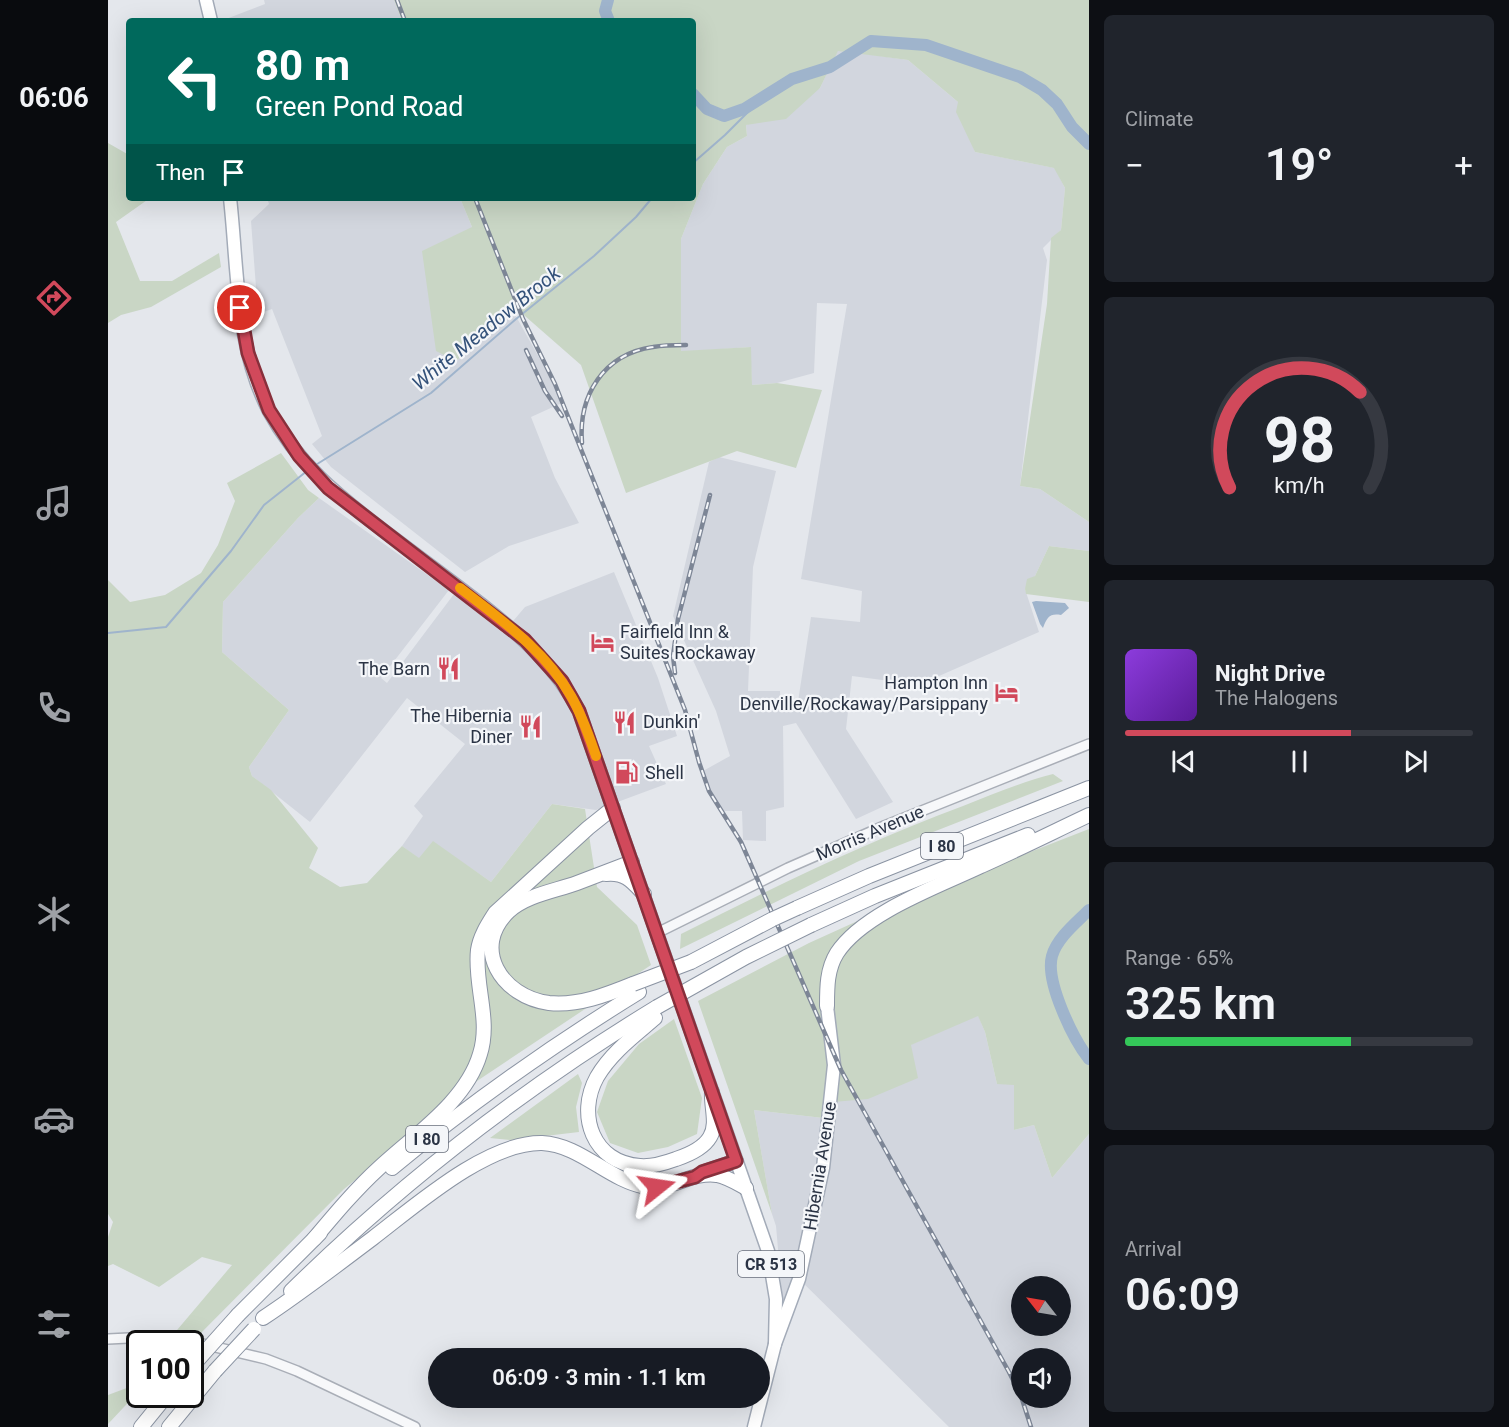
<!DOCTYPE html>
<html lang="en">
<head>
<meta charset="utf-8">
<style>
	:root { --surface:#171b24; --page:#20242c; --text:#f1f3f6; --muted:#9ea1a6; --line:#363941; --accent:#d1495b }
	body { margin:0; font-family:Roboto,sans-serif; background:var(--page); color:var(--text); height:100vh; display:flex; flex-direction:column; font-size:22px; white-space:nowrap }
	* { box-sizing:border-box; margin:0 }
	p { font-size:20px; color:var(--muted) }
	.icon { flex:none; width:33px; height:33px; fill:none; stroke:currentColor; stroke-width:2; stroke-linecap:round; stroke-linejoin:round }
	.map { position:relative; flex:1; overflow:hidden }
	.side { display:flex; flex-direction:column; gap:15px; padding:15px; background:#0d0f14; width:420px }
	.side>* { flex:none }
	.banner { position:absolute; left:18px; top:18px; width:570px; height:183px; border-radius:6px; box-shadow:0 6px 24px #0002; background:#00695c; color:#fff; overflow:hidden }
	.needle { width:39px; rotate:301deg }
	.tools { position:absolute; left:903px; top:1276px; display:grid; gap:12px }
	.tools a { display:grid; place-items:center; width:60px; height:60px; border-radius:50%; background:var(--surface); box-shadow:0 6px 24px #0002; font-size:30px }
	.speed { position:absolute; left:18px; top:1330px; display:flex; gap:12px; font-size:30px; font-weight:700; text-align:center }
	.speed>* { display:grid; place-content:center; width:78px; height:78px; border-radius:50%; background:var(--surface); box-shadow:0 6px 24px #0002; line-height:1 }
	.speed .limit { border:3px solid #111; border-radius:9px; background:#fff; color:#111 }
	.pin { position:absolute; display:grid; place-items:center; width:51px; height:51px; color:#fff; margin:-26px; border:3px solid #fff; border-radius:50%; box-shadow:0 2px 6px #0007 }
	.me { position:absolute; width:66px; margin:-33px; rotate:75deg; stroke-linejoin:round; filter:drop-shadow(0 0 4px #0008) }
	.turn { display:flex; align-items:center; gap:21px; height:126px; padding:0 30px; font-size:27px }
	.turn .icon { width:78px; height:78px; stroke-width:2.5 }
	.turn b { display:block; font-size:42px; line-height:51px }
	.then { display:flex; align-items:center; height:57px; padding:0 30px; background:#0003; gap:12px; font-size:22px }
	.big { font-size:45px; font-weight:600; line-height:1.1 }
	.side .tile { flex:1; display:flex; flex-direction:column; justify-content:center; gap:9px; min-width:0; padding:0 21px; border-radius:9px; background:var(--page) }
	.side .dial { align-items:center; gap:0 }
	.dial svg { height:156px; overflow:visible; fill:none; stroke:var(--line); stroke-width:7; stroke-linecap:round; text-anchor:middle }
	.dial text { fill:var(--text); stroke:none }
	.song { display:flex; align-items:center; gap:18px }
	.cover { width:72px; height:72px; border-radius:9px; background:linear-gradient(135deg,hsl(270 70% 55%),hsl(270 70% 35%)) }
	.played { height:6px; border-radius:3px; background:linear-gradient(90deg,var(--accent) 65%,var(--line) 65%) }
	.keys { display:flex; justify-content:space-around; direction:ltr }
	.heat { display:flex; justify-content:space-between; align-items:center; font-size:33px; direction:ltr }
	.charge { height:9px; border-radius:4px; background:linear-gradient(90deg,#34c759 65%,var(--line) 0) }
	.trip { position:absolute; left:320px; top:1348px; width:342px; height:60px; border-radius:30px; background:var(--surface); box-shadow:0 6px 24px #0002; font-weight:600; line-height:60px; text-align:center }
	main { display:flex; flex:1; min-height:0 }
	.dock { display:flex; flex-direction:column; width:108px; justify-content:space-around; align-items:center; background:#090b0e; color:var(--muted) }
	.dock .icon { width:42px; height:42px }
	.dock .current { color:var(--accent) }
	.dock b { font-size:27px; color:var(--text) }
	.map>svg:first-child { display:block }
	.built { fill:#d2d6de; fill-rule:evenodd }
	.green { fill:#c9d6c5 }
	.water { fill:#9fb4cc }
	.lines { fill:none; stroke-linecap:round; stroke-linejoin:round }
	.stream { stroke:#9fb4cc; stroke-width:2 }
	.river { stroke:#9fb4cc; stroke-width:12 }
	.minor-casing { stroke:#a9aeb7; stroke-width:12 }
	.major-casing { stroke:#a3abb8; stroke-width:15 }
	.highway-casing { stroke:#8b94a3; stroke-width:16 }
	.minor { stroke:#f7f8fa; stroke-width:9 }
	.major { stroke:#fff; stroke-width:12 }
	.highway { stroke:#fff; stroke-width:14 }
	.rail-casing { stroke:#7d8696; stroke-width:4.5 }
	.rail { stroke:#f4f6f9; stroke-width:2; stroke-dasharray:7; stroke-linecap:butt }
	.highway-bridge-casing { stroke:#8b94a3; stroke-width:16; stroke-linecap:butt }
	.highway-bridge { stroke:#fff; stroke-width:14 }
	.route-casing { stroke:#882f3b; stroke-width:15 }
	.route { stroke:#d1495b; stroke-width:10 }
	.slow { stroke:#f59e0b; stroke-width:10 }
	.labels { text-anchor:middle; stroke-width:4.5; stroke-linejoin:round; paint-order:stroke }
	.shield { fill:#f4f6f9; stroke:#676e7b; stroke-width:1.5 }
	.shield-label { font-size:16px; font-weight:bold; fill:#2b3445 }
	.poi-label { font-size:18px; fill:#2b3445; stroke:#f4f6f9; text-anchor:start }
	.street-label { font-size:18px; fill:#2b3445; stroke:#f4f6f9 }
	.water-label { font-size:20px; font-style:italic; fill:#34527a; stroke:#f4f6f9 }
</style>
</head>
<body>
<main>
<nav class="dock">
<b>06:06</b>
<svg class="icon current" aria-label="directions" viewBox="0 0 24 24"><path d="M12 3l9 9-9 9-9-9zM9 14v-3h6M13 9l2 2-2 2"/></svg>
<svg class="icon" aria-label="music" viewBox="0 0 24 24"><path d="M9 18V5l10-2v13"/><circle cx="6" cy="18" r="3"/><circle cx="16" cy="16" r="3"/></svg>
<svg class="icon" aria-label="phone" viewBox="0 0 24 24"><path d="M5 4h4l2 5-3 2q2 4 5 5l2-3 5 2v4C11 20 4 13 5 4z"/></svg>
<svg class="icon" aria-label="climate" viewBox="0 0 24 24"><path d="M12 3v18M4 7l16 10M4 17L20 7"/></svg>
<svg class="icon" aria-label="car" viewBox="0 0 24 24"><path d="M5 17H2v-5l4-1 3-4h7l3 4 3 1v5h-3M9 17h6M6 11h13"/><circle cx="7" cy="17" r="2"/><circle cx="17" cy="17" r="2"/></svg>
<svg class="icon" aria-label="filters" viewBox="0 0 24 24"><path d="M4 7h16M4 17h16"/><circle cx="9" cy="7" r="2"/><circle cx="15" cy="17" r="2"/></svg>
</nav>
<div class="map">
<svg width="981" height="1427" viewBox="0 0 981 1427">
	<rect width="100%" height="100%" fill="#e4e7ec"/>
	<g class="built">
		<polygon points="156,0 286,0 294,21 119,21 118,19 157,4"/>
		<polygon points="730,50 800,60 850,102 867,152 947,168 957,188 953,230 935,248 939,260 912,486 932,489 981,522 981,551 941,546 927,576 917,589 931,632 831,676 797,683 744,676 738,729 785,802 748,819 688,723 675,726 676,807 658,811 658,841 635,840 634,811 611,811 595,771 622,756 608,711 565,616 601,462 611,457 668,471 645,567 640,691 672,691 673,711 689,708 703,617 752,622 754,591 693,579 739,304 709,303 706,373 669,383 644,385 642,347 573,352 573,239 595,184 619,147 639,136 638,125 712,88"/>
		<polygon points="159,198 352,198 364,227 348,361 405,311 456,402 423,417 447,478 471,523 401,546 357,572 223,467 204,444 214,436 164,309 150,314 143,221 161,204"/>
		<polygon points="211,498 341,590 273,678 279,683 346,594 395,633 417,607 506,572 550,678 569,736 541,746 558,784 488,810 444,804 383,882 325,842 311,859 294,846 315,816 306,806 357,744 299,698 202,822 144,776 141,767 181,710 114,652 115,602 190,518"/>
		<path d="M870 1015 877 1032 889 1084H906V1130L926 1125 944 1178 981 1134V1427H841L686 1274 675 1306 668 1226 664 1214 646 1110 724 1119 725 1102 802 1045ZM914 1287H952V1326H914ZM914 1359H952V1398H914Z"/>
	</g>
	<g class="green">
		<polygon points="286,0 981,0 981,522 932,489 912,486 939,304 943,238 953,230 957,188 946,168 867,152 848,112 850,102 800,60 730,51 712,88 678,119 638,125 639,136 619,147 595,184 573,239 573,351 643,347 644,385 669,383 714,390 688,468 629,451 518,493 473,365 409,309 348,361 328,351 314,251 364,227 352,198 585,198 585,21 294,21"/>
		<polygon points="0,143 21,155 21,198 42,198 8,222 32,281 64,281 111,253 113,267 43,307 13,315 0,323"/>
		<polygon points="173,453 200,490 211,498 190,518 115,602 114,652 181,710 141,767 144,776 163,790 210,848 201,868 232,887 259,883 294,846 311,858 325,841 383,882 444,804 477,809 489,887 529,925 543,965 369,1081 236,1189 82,1344 53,1344 64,1336 124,1265 94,1257 51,1287 5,1264 0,1266 0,1237 5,1222 0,1214 0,580 22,602 57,595 93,573 110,545 127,501 119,483"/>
		<polygon points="941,546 981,551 981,602 918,594 917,589 919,579 927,576"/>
		<path d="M945 774 955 781 751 861 572 949 573 934C666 887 758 842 855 806 885 794 914 782 945 774Z"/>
		<polygon points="981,829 981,1134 944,1178 926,1125 906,1130 906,1085 889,1084 877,1032 870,1016 803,1045 810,1078 760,1099 725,1102 724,1119 646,1110 664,1214 590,1001 701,943 776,909"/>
		<polygon points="566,1019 594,1098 589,1134 560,1147 530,1153 502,1143 489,1112 500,1081 531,1044"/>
		<polygon points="470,1074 474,1083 468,1107 471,1132 403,1140 382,1138"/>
		<polygon points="31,1365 31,1391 0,1424 0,1395 24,1386"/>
	</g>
	<path class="water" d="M928 601 957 603 961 608 953 615C942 613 939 617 935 628L932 624 924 602Z"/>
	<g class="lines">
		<g class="stream">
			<polyline points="585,163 617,135 656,96"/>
			<polyline points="206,466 323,393 408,319 486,256 528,217 544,198"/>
			<polyline points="0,633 58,627 123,551 156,505 199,471"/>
		</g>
		<g class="river">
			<polyline points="500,0 497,11 501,21"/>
			<polyline points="585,94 599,109 616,116 636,109 684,79 722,67 763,41 818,45 912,77 934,90 949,104 964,127 981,144"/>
			<path d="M981 910C968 923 949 938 944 956 937 981 965 1039 981 1059"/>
		</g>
		<defs>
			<g id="minor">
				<polyline points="549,933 680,868 776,826 981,744"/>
				<polyline points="0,1339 61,1336 158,1359 189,1371 307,1427"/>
			</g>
			<g id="major">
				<polyline points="98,0 103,21"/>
				<path d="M122 198C130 269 127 345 161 411 189 463 230 496 276 531 309 556 342 580 374 605 413 636 448 666 471 711L660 1251 668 1299 667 1344"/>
				<polyline points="646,1427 667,1344 691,1279 715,1168 726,1065 719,1006"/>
			</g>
			<g id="highway">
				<path d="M524 862C506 869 487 876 469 883 447 891 419 895 401 911 362 948 394 997 441 1003 470 1006 498 995 525 984"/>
				<path d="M498 874C517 872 524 881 536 894"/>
				<polyline points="689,908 761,876 981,788"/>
				<polyline points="703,925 767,896 920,835"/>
				<polyline points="583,962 665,919"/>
				<path d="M719 1006C719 987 719 969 729 953 755 913 831 886 873 866 909 850 945 832 981 815"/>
				<path d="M547 1018C526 1036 503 1053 489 1077 468 1115 485 1163 532 1166 543 1167 557 1163 568 1159 580 1155 595 1149 602 1137 610 1124 603 1107 604 1092"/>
				<path d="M284 1168C362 1103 445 1045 531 992"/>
				<polyline points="596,1172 628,1161"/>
				<path d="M206 1239C227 1214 247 1190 271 1168 305 1136 358 1102 372 1054 383 1020 366 984 370 950 372 936 380 924 387 913L480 828 505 808"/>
				<path d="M183 1291C294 1182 416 1088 549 1007"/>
				<polyline points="130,1315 212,1233"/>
				<path d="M155 1318C193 1293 229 1265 265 1238 307 1206 379 1142 434 1143 473 1145 500 1180 538 1187 563 1191 584 1171 609 1175 619 1177 629 1183 638 1188"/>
				<polyline points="33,1427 59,1395"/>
				<polyline points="61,1427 107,1371"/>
			</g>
		</defs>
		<use href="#minor" class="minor-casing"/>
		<use href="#major" class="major-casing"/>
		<use href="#highway" class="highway-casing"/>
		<use href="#minor" class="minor"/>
		<use href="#major" class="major"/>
		<use href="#highway" class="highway"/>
		<defs>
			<g id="rail">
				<polyline points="289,0 297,21"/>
				<polyline points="367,198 415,319 447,384 577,710 591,762 601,791 633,842 733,1070 901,1372 913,1396 923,1427"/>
				<polyline points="418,350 437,391 454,416"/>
				<path d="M474 443C470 395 496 354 545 347 556 345 567 345 578 345"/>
				<polyline points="567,673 565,656 570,619 602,495"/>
			</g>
		</defs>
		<use href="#rail" class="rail-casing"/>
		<use href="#rail" class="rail"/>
		<defs>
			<g id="highway-bridge">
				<polyline points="665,919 689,908"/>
				<polyline points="525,984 583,962"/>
				<polyline points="549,1007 638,957 703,925"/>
				<polyline points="87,1363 130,1315"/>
				<polyline points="107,1371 146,1329"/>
			</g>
		</defs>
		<use href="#highway-bridge" class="highway-bridge-casing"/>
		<use href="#highway-bridge" class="highway-bridge"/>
	</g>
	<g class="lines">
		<defs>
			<polyline id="route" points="132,308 140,353 161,410 191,456 220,488 417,640 454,681 471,711 628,1161 594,1172 587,1177 549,1187"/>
		</defs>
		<use href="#route" class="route-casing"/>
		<use href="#route" class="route"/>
		<path class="slow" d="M352 588C393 620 437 650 463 696 474 715 481 736 488 756"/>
	</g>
	<defs>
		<symbol id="hotel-bare" viewBox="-9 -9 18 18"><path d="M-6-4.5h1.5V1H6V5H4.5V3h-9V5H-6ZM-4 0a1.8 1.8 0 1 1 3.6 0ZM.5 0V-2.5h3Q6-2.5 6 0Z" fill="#d1495b" stroke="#f4f6f9" stroke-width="2.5" paint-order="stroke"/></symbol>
		<symbol id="restaurant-bare" viewBox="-9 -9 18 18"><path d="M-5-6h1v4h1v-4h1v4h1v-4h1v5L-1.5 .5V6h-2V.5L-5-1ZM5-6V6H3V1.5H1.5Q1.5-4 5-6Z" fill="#d1495b" stroke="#f4f6f9" stroke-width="2.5" paint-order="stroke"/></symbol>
		<symbol id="fuel-bare" viewBox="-9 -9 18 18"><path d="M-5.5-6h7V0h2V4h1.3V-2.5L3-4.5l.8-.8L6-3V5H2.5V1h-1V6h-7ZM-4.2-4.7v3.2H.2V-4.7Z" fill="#d1495b" stroke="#f4f6f9" stroke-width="2.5" paint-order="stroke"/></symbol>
	</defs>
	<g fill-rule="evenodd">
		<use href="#hotel-bare" x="478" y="626" width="33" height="33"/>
		<use href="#restaurant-bare" x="324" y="652" width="33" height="33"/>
		<use href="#hotel-bare" x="882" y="676" width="33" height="33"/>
		<use href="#restaurant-bare" x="500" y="706" width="33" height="33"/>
		<use href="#restaurant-bare" x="406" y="710" width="33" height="33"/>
		<use href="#fuel-bare" x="502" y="756" width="33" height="33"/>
	</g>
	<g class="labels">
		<g class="shield">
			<rect x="813" y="833" width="42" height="26" rx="4.5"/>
			<rect x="298" y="1126" width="42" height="26" rx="4.5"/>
			<rect x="630" y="1251" width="66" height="26" rx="4.5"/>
		</g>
		<g class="shield-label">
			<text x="834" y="852">I 80</text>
			<text x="319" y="1145">I 80</text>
			<text x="663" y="1270">CR 513</text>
		</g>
		<g class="poi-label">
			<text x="512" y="638">Fairfield Inn &amp;<tspan x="512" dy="21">Suites Rockaway</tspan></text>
			<text x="322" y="675" text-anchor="end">The Barn</text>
			<text x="880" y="689" text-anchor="end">Hampton Inn<tspan x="880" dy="21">Denville/Rockaway/Parsippany</tspan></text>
			<text x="404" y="722" text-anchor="end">The Hibernia<tspan x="404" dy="21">Diner</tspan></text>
			<text x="535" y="728">Dunkin'</text>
			<text x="537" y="779">Shell</text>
		</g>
		<g class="street-label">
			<text transform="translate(762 833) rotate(-23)" y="6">Morris Avenue</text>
			<text transform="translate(712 1166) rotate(-81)" y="6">Hibernia Avenue</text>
		</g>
		<g class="water-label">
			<text transform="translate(378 328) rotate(-39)" y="7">White Meadow Brook</text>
		</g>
	</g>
</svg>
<div class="tools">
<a><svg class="needle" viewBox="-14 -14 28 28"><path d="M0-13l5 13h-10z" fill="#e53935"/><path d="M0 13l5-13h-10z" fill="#9ea1a6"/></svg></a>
<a><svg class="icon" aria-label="sound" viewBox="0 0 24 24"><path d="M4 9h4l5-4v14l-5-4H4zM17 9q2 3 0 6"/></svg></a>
</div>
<div class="speed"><div class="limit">100</div></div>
<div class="pin" style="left:132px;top:308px;background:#d93025"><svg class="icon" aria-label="arrive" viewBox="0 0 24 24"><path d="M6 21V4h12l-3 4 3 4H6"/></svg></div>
<svg class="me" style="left:549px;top:1187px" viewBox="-20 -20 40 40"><path d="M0-17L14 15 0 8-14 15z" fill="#d1495b" stroke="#fff" stroke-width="4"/></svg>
<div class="trip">06:09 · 3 min · 1.1 km</div>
<div class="banner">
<div class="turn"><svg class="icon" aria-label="left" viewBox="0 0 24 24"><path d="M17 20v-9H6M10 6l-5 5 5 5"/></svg><div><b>80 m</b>Green Pond Road</div></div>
<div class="then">Then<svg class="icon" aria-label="arrive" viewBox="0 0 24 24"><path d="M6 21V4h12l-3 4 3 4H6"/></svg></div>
</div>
</div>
<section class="side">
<div class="tile"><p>Climate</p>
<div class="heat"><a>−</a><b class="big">19°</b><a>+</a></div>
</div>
<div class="tile dial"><svg viewBox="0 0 100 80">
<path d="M14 69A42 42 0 1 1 86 69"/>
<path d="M14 69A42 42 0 0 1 81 20" stroke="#d1495b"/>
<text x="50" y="56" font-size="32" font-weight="700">98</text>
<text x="50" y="72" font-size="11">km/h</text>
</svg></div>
<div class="tile">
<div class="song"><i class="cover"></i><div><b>Night Drive</b><p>The Halogens</p></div></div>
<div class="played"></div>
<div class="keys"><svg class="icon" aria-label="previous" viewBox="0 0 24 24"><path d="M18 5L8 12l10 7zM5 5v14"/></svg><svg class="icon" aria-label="pause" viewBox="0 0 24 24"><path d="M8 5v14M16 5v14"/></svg><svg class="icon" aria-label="next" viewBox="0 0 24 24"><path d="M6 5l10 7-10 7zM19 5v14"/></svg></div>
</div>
<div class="tile"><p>Range · 65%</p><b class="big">325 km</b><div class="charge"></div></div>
<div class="tile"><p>Arrival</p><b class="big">06:09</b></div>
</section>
</main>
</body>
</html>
